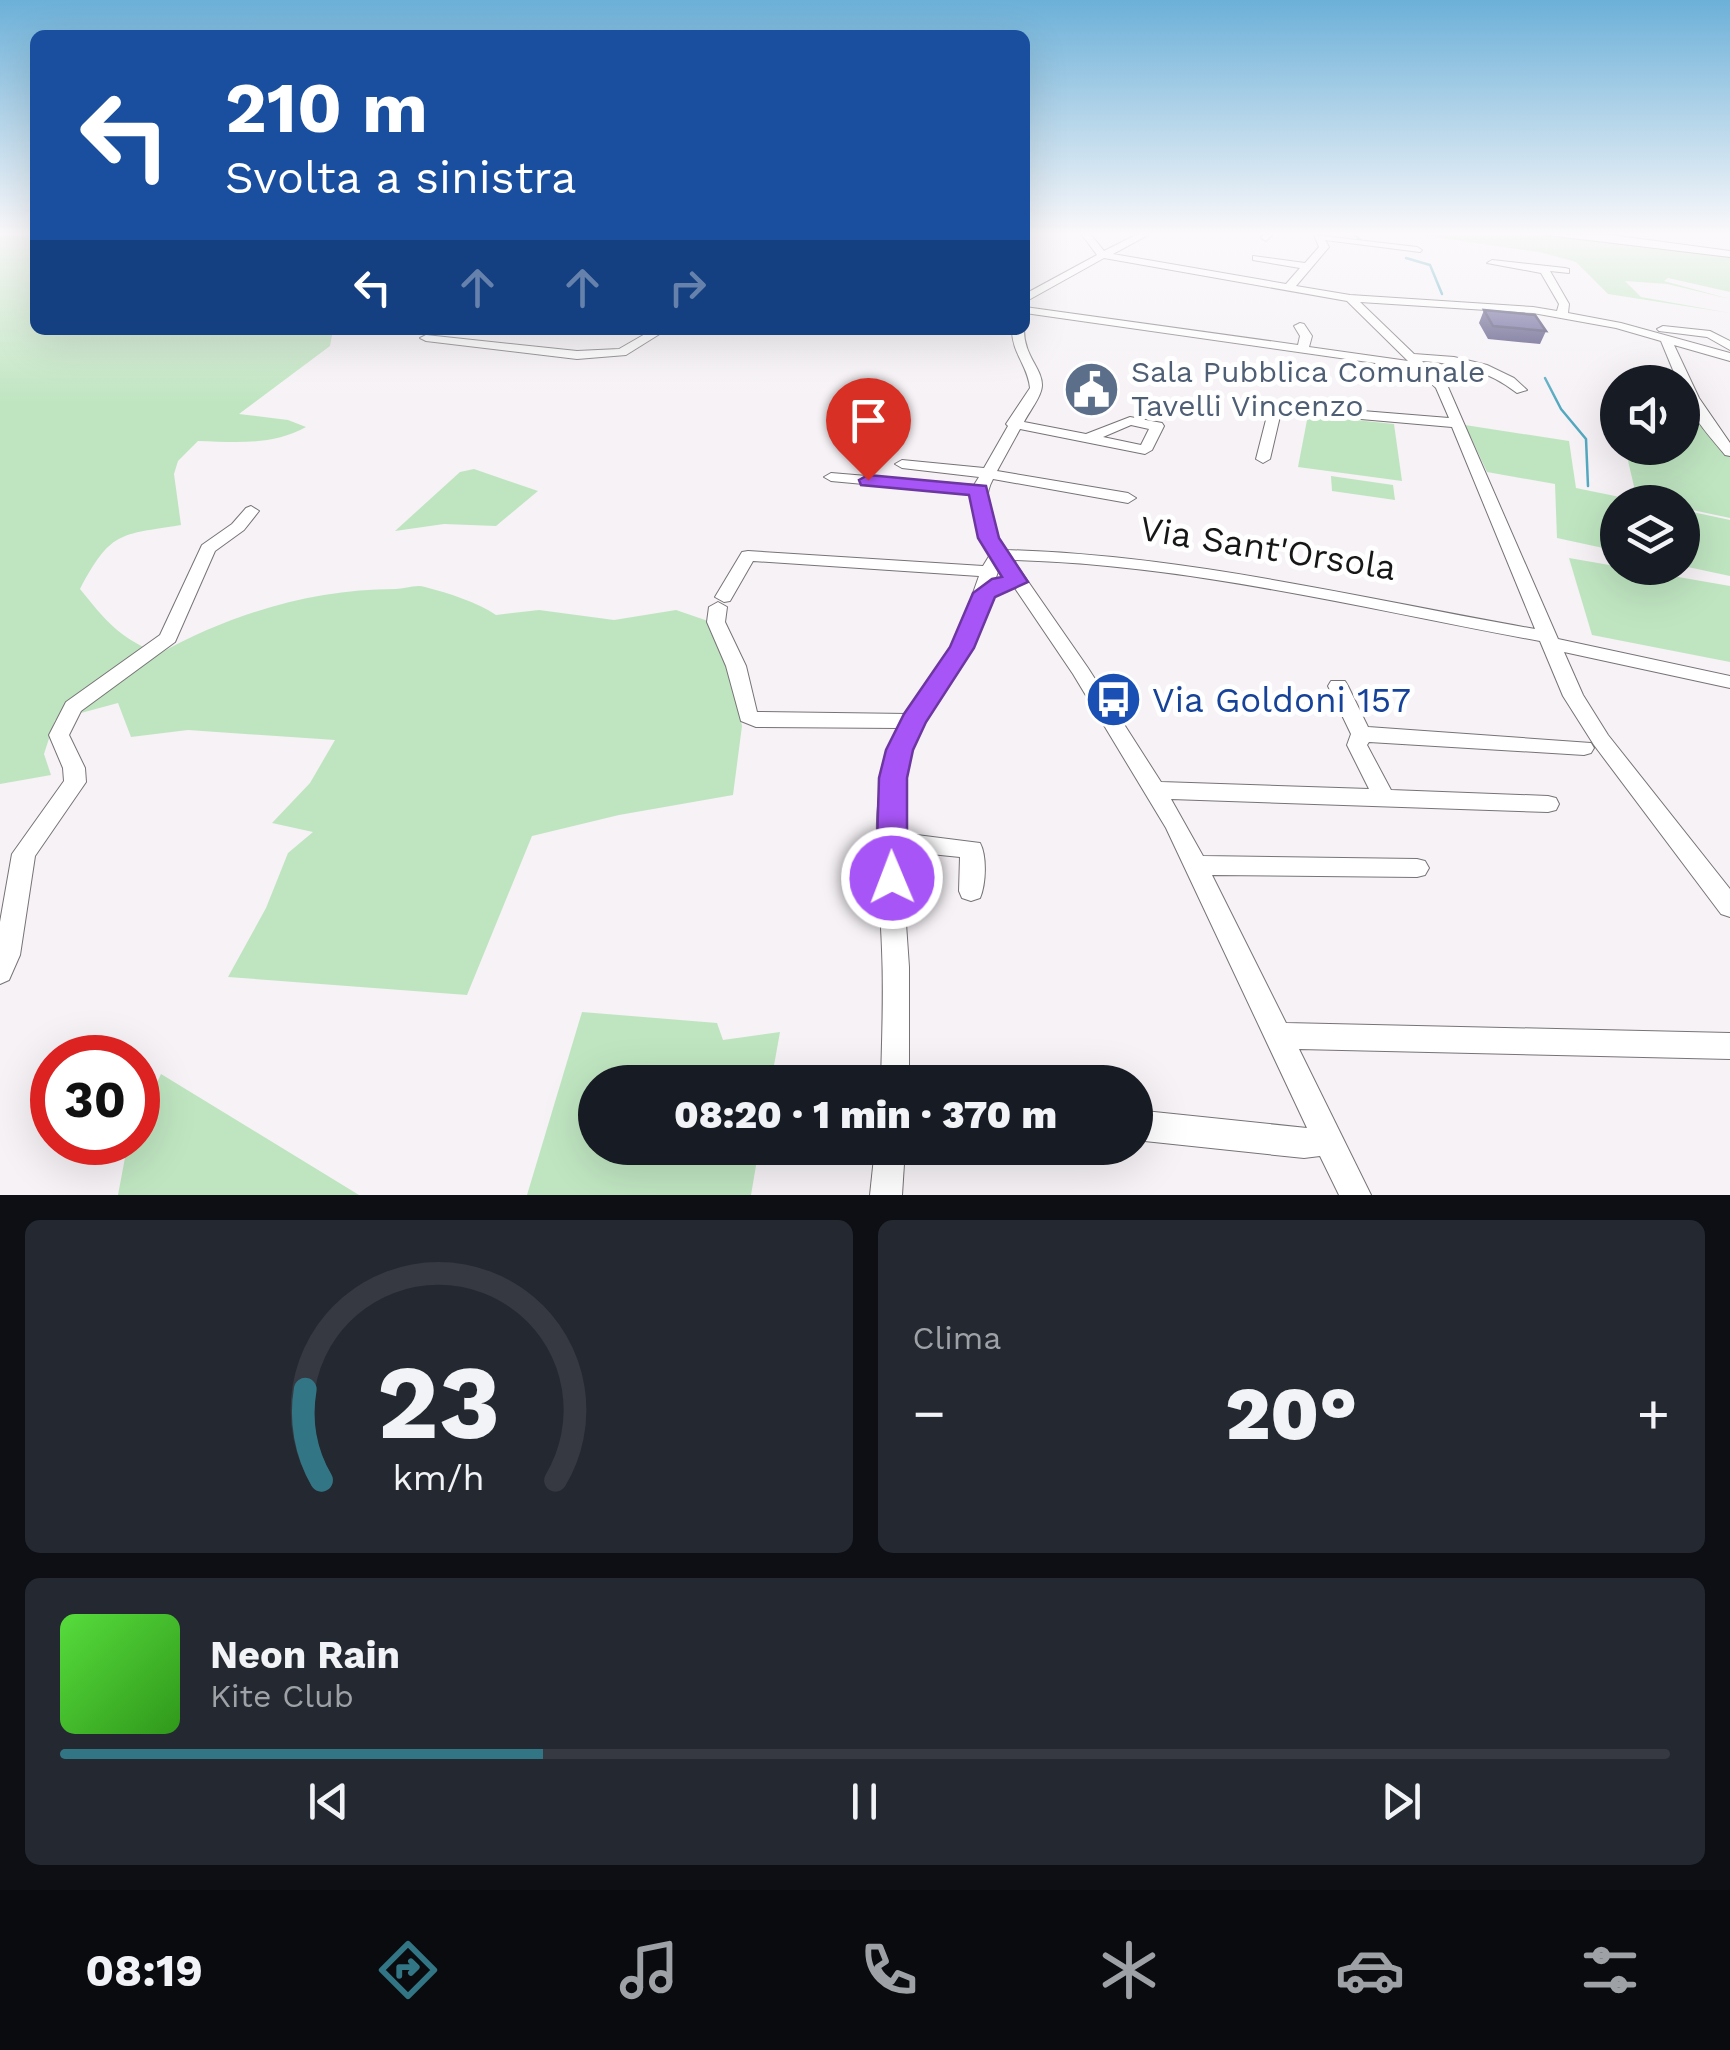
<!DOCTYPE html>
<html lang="it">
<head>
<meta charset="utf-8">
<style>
	:root { --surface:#171b24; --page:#242831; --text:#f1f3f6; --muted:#9ea1a6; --line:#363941; --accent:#327686 }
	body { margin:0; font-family:"Work Sans",sans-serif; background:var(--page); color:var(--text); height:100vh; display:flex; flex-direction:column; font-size:38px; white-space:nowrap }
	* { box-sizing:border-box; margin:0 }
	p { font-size:32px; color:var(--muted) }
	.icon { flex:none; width:55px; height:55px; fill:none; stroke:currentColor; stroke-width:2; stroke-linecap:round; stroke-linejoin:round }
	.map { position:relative; height:1195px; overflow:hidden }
	.side { display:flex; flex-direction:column; gap:25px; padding:25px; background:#0d0f14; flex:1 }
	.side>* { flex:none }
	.top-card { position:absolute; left:30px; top:30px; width:1000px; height:305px; border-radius:15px; box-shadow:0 10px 40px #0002; background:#1a4fa0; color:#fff; overflow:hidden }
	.tools { position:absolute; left:1600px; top:365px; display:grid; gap:20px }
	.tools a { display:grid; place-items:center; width:100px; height:100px; border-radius:50%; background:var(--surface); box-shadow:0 10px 40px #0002; font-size:50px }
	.speed { position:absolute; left:30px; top:1035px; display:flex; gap:20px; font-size:50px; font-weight:700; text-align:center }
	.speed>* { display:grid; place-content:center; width:130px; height:130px; border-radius:50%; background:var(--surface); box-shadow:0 10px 40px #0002; line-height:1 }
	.speed .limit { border:15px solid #d22; background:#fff; color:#111 }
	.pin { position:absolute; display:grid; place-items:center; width:85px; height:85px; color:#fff; margin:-102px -42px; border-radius:50% 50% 50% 0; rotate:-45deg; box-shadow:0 0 10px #0007 }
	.pin .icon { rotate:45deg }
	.me { position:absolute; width:110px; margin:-55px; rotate:359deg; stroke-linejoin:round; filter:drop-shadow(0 0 8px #0008) }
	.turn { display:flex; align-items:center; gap:35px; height:210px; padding:0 30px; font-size:45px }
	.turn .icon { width:130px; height:130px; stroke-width:2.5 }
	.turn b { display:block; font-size:70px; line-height:85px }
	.lanes { display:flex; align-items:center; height:95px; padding:0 30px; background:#0003; justify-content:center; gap:50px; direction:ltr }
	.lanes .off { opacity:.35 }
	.big { font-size:75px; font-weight:800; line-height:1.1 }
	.side .widget { flex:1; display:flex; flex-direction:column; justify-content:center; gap:15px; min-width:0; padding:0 35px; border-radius:15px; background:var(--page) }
	.side .dial { align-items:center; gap:0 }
	.dial svg { height:260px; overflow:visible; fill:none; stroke:var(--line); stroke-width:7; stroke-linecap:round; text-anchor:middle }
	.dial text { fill:var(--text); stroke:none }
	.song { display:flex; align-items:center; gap:30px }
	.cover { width:120px; height:120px; border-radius:15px; background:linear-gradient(135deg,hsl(110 70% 55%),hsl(110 70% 35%)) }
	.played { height:10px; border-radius:5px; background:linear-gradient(90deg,var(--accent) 30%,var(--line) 30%) }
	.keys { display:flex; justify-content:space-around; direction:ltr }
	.heat { display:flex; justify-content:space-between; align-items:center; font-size:55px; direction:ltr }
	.side .tiles { flex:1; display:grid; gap:25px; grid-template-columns:1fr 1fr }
	.widget:last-child { grid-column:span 2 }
	.trip { position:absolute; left:578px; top:1065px; width:575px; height:100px; border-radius:50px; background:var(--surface); box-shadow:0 10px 40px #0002; font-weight:800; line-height:100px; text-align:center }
	.dock { display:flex; height:160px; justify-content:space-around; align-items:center; background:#090b0e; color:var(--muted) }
	.dock .icon { width:70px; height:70px }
	.dock .active { color:var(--accent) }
	.dock b { font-size:45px; color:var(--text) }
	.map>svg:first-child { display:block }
	.green { fill:#bfe5c0 }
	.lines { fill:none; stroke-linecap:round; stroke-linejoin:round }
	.stream { stroke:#53a9c0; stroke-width:2.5 }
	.minor-casing { stroke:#777376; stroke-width:2 }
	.minor { fill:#fff; fill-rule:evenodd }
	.wall { fill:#4f4b7c }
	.building { fill:#5c5790; stroke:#403d65; stroke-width:2.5 }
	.route { fill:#a855f7; stroke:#6d37a1; stroke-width:2.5 }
	.labels { text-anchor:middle; stroke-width:10; stroke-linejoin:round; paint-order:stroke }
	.far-service-label { font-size:30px; fill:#4e5e75; stroke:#fff; text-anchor:start }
	.street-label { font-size:35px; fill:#181718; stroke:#fff }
	.transit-label { font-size:35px; fill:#164399; stroke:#fff; text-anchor:start }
</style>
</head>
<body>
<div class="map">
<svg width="1730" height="1195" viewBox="0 0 1730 1195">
	<rect width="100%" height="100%" fill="#f6f2f6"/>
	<g class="green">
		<path d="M0 235H35V330H333L330 346 239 414 288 420 306 427C272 446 236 442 198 441L178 461 174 474 181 525C119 535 111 531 80 589 106 621 119 638 159 654 230 614 313 589 395 589 405 589 416 584 425 587 448 593 477 602 496 615L539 610 614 620 676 610 711 622 730 668 742 726 733 795 619 815 532 836 467 995 228 977 266 908 288 853 313 832 272 823 310 783 335 740 188 730 131 737 118 703 55 720 44 754 51 775 0 784Z"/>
		<polygon points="1421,235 1545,235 1730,255 1730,292 1668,278 1664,281 1730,299 1667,284 1625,281 1641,297 1730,313 1608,294 1576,262 1539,252"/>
		<polygon points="1683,408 1695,410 1730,453 1730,518 1683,508 1682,502 1637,499 1625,448 1682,448"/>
		<polygon points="1308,415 1394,424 1402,481 1298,467"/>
		<polygon points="1465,425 1569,441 1576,488 1644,502 1618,502 1617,551 1557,538 1555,484 1487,472"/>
		<polygon points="474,469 538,491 496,526 444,524 395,531 460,472"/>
		<polygon points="1331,476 1393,485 1395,500 1332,491"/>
		<polygon points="1683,510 1730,520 1730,576 1683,566"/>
		<polygon points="1569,558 1730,586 1730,662 1592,635"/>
		<polygon points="582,1012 717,1023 723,1040 780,1032 771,1082 595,1082 595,1148 759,1148 751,1195 527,1195"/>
		<polygon points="161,1074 359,1195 118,1195 127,1147 129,1143 138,1142 138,1124"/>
	</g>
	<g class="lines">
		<g class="stream">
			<polyline points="1354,235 1361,240"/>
			<polyline points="1406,258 1430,265 1442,294"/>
			<polyline points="1545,378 1561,409 1586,439 1588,486"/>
		</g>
		<defs>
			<g id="minor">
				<path d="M1082 235H1091L1104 251 1136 235H1148L1113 254 1286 284 1300 268 1253 260V256L1305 263 1319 247 1314 235 1417 247 1422 250 1420 252 1325 240 1329 247 1296 286 1350 295 1533 307 1557 311 1559 304 1541 273 1487 263 1492 260 1565 268 1569 269V273L1550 271 1569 304 1568 313 1621 323 1730 353V361L1674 345 1699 398 1730 443V456L1725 455C1710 436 1682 408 1682 382H1678L1661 341 1616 328 1533 313 1360 302 1414 354 1454 357 1487 365 1514 378 1527 390 1517 393C1488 370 1458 364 1422 361L1448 387 1558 639 1730 676V688L1564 652 1583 695 1608 735 1730 889V917L1721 914 1594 745 1563 696 1540 641C1365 609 1192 565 1013 560L1088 668 1161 782 1369 789 1347 745 1351 734 1328 686 1331 681H1345L1348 686 1368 727 1591 743 1594 748 1591 753 1584 755 1369 742 1367 745 1391 790 1548 796 1556 798 1559 804 1556 810 1548 812 1171 799 1203 856 1417 859 1425 861 1429 868 1425 875 1417 877 1212 875 1286 1023 1730 1033V1059L1299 1049 1371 1195H1339L1320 1156 1304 1158 1135 1140V1110L1307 1128 1166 828 1073 674 1000 566 972 647 915 738 905 773 901 833 980 843C987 856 986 884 980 898L971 901 962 898 959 891 960 857 901 851 909 967V1082H881C882 1038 884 994 882 950 880 878 864 795 899 728L756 727 741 721 726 666 707 622 709 607 718 602 727 607 725 622 746 666 757 712 908 714 954 647 979 576 753 561 730 601 724 602 715 597 742 552 748 551 983 566 991 553C979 535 973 516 972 494L831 481 824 477 831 473 974 485 979 477 902 468 895 464 902 460 984 468 1008 426 1006 424 1030 388C1028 366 1012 353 1012 330H1024C1024 356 1042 368 1042 385 1042 396 1029 412 1024 422L1086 434 1130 417 1162 423 1164 426 1152 450 1145 454 1020 429 997 471 1128 493 1136 498 1128 503 993 479C980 502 991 530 1006 550 1186 555 1359 598 1535 629L1452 427 1281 412 1270 459 1263 463 1256 459 1269 408 1276 404 1449 418 1436 388 1417 369 1025 313V307L1298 345 1300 336 1294 326 1300 323 1304 324 1312 336 1309 347 1408 361 1347 301 1104 258 1025 302V294L1097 255ZM1131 425 1149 429 1141 445 1103 437Z"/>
				<polygon points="1263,235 1272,235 1266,241 1261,238"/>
				<polygon points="1547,235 1611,235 1730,251 1730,257"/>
				<polygon points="1663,326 1710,331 1730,341 1730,350 1707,337 1659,331 1657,329"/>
				<polygon points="652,330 666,330 626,355 577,359 426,341 420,338 426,335 577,351 619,349"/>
				<polygon points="251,506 259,511 244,530 215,551 175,642 81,711 69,735 85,768 86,782 35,856 20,955 9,980 0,984 0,922 12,854 64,781 63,768 49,735 66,702 160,635 202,545 232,524 246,508"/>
				<polygon points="875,1148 905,1148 902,1195 870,1195"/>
			</g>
		</defs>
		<use href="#minor" class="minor-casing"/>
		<use href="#minor" class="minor"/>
	</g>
	<polygon class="wall" points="1484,310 1546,331 1540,344 1488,339 1479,323"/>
	<polygon class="building" points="1484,310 1535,315 1546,331 1493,326"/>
	<linearGradient id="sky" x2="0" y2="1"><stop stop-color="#6cb0d8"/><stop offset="0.58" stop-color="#fbf9fb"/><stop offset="1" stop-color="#fbf9fb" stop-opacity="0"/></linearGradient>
	<rect width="1730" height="403" fill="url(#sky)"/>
	<polygon class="route" points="868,475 986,486 999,538 1028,582 995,597 974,648 926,722 913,750 907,778 907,878 903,887 892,890 881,887 876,878 879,778 886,750 904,714 950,647 973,593 992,579 1002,577 978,538 969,495 861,485 859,480"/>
	<defs>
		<symbol id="civic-disc" viewBox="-11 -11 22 22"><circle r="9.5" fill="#5c6f8a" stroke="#fff"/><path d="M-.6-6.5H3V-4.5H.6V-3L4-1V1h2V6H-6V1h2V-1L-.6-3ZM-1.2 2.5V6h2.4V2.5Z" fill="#fff"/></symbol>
		<symbol id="bus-disc" viewBox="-11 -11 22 22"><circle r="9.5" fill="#1a4fb4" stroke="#fff"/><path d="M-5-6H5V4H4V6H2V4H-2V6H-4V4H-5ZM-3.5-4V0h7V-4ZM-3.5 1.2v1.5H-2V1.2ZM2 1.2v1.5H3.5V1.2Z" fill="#fff"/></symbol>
	</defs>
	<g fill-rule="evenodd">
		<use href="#civic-disc" x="1060" y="358" width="63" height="63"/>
		<use href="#bus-disc" x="1082" y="668" width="63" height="63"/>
	</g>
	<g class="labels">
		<g class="far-service-label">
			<text x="1131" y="382">Sala Pubblica Comunale<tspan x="1131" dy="34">Tavelli Vincenzo</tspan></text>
		</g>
		<g class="street-label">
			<text transform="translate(1268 548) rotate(9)" y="12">Via Sant'Orsola</text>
		</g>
		<g class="transit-label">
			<text x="1152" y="712">Via Goldoni 157</text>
		</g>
	</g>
</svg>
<div class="tools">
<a><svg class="icon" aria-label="sound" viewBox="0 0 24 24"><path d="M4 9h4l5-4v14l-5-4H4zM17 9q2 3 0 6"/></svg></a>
<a><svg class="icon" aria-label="layers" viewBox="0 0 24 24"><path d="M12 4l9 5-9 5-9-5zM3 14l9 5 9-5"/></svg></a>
</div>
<div class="speed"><div class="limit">30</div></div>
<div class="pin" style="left:868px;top:480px;background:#d93025"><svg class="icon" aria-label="arrive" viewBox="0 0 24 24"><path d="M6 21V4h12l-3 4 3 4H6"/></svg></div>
<svg class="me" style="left:892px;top:878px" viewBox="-20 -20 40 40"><circle r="17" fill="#a855f7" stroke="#fff" stroke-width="3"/><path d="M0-11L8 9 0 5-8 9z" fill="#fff"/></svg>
<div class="trip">08:20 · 1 min · 370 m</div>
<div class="top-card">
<div class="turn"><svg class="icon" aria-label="left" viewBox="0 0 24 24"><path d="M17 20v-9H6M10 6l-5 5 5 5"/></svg><div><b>210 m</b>Svolta a sinistra</div></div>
<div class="lanes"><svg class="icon" aria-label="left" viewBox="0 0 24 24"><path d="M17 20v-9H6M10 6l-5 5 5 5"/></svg><svg class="icon off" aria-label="ahead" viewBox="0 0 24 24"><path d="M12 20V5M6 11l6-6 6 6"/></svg><svg class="icon off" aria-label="ahead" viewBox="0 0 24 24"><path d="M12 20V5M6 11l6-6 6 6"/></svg><svg class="icon off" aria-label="right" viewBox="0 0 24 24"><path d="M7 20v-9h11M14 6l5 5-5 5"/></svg></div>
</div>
</div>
<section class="side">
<div class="tiles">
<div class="widget dial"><svg viewBox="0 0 100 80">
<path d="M14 69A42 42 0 1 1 86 69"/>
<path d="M14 69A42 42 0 0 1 9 41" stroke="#327686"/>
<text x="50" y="56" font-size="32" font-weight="700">23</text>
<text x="50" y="72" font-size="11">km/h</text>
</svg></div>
<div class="widget"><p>Clima</p>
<div class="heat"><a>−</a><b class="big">20°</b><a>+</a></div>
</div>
<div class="widget">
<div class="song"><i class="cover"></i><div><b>Neon Rain</b><p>Kite Club</p></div></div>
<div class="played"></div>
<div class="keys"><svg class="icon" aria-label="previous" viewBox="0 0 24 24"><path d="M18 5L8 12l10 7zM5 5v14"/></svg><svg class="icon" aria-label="pause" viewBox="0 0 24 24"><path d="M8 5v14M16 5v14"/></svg><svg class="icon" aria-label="next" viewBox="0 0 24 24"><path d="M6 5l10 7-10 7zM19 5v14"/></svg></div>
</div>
</div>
</section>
<nav class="dock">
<b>08:19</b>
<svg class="icon active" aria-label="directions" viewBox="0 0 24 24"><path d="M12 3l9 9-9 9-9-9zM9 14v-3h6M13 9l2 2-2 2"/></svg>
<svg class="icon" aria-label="music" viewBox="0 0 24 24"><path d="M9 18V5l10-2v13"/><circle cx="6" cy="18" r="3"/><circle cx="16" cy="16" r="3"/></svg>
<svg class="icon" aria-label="phone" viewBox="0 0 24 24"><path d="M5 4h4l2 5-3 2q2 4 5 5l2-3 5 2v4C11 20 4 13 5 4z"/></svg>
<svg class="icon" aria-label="climate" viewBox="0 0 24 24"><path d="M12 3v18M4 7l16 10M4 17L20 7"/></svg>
<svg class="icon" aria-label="car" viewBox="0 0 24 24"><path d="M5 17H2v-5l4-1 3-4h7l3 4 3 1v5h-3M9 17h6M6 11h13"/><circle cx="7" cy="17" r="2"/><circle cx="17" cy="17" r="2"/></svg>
<svg class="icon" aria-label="filters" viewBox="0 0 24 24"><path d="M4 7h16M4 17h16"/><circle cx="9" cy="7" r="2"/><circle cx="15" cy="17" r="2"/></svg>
</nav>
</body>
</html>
